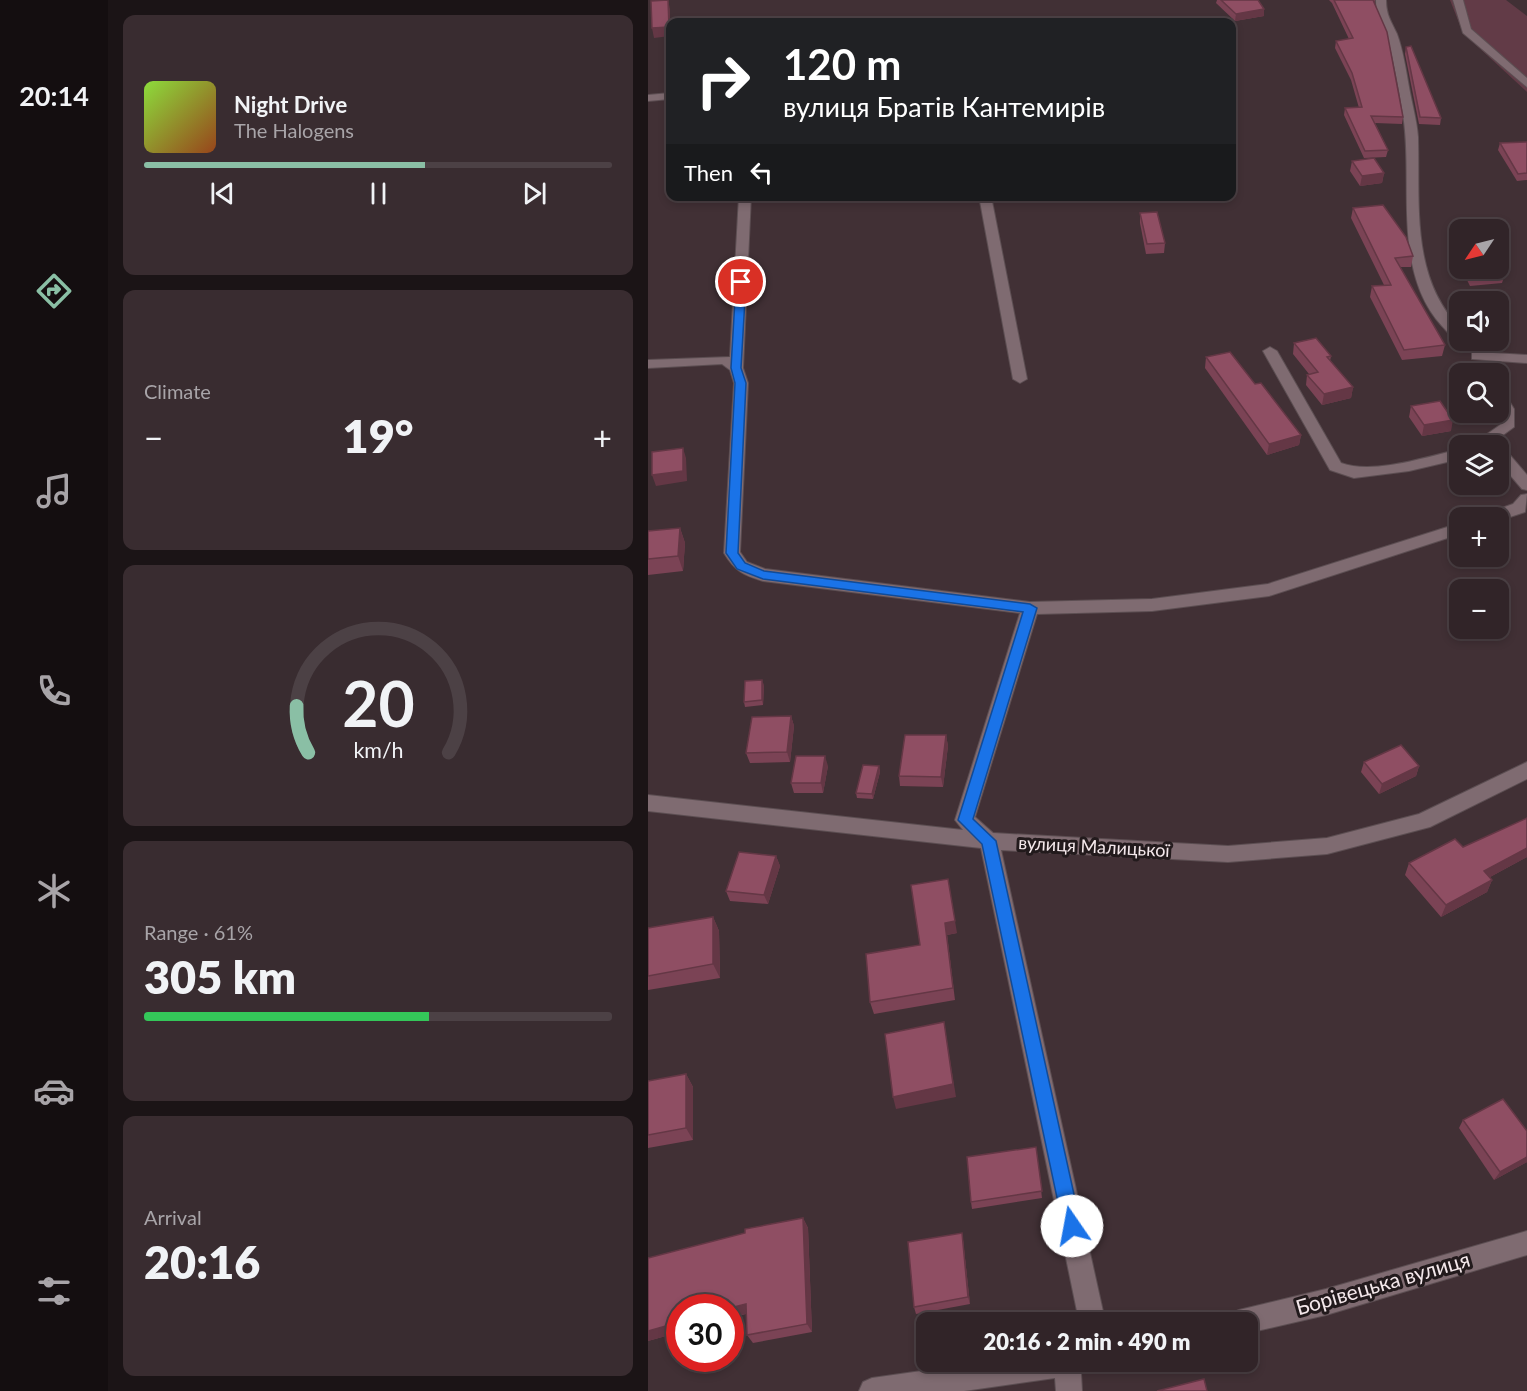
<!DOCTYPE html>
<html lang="en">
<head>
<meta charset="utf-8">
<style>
	:root { --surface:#312428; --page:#392c30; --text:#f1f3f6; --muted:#a8a4a8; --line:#4c4145; --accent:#8abfa5 }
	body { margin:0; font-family:Lato,sans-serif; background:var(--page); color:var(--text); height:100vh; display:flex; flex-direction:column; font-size:22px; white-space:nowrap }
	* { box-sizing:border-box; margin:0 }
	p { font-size:20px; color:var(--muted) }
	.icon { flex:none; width:33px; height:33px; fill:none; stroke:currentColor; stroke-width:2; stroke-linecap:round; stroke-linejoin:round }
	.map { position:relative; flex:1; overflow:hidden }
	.drawer { display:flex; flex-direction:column; gap:15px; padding:15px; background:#1b1416; width:540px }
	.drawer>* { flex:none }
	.hud { position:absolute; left:18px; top:18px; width:570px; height:183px; border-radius:12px; box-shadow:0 3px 9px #0003,0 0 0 2px var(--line); background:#202124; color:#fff; overflow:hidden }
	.needle { width:39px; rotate:235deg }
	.tools { position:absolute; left:801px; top:219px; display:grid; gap:12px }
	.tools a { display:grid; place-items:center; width:60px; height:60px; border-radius:12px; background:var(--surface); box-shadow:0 3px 9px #0003,0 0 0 2px var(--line); font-size:30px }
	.speed { position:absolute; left:18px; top:1294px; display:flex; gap:12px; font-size:30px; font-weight:700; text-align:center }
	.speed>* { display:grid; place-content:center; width:78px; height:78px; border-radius:50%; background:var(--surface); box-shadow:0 3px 9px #0003,0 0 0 2px var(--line); line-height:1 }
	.speed .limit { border:9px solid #d22; background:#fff; color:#111 }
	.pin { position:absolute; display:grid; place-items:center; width:51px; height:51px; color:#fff; margin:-26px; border:3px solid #fff; border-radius:50%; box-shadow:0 2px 6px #0007 }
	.me { position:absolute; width:66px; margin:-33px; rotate:348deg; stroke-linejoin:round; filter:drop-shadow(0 0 4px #0008) }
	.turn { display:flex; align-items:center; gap:21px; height:126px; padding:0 18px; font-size:27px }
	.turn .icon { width:78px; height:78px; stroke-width:2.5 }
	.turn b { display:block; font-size:42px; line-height:51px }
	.then { display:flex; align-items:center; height:57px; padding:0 18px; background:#0003; gap:12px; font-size:22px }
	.big { font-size:45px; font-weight:800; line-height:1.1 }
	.drawer .card { flex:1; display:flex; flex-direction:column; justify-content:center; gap:9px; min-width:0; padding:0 21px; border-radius:12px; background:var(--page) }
	.drawer .dial { align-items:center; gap:0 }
	.dial svg { height:156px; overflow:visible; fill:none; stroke:var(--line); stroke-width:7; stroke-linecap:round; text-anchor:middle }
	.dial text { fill:var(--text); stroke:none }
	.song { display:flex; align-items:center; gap:18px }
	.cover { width:72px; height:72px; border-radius:9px; background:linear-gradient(135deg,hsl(90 70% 55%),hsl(20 70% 35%)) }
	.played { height:6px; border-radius:3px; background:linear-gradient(90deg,var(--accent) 60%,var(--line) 60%) }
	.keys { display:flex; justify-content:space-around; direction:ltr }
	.heat { display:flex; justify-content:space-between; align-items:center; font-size:33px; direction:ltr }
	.charge { height:9px; border-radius:4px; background:linear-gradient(90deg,#34c759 61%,var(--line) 0) }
	.trip { position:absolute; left:268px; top:1312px; width:342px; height:60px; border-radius:12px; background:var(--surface); box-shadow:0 3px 9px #0003,0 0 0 2px var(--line); font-weight:800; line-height:60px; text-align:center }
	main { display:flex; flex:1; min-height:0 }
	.dock { display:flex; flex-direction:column; width:108px; justify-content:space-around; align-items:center; background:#140e10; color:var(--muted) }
	.dock .icon { width:42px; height:42px }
	.dock .active { color:var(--accent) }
	.dock b { font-size:27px; color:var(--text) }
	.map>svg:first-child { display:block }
	.green { fill:#623b47 }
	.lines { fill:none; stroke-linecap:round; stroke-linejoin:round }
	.minor-casing { stroke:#5c4e52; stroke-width:2 }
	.minor { fill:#7f6b71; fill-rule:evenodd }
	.wall { fill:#7b4355 }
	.shaded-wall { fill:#643745 }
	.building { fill:#8f4e63; stroke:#643745; stroke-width:1.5 }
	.route { fill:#1a73e8; stroke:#114b97; stroke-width:1.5 }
	.labels { text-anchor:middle; stroke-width:6; stroke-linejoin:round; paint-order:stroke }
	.street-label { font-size:18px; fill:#f4e8eb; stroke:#221a1c }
	.near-street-label { font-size:21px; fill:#f4e8eb; stroke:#221a1c }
</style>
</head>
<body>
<main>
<nav class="dock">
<b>20:14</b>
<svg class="icon active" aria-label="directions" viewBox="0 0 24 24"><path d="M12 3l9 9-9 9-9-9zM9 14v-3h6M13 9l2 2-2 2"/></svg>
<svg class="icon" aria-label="music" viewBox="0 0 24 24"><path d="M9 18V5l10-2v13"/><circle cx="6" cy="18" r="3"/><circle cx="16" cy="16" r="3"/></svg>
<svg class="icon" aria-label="phone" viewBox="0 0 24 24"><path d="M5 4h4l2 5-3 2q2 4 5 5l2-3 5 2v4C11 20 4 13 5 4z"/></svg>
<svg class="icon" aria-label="climate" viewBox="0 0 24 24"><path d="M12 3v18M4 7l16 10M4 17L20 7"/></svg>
<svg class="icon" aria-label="car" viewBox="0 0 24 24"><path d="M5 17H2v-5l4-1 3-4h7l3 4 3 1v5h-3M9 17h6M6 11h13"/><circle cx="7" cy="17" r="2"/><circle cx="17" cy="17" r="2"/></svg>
<svg class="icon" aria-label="filters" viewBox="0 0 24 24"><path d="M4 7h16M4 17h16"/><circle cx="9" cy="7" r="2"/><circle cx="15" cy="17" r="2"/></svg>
</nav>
<section class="drawer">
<div class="card">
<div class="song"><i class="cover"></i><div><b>Night Drive</b><p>The Halogens</p></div></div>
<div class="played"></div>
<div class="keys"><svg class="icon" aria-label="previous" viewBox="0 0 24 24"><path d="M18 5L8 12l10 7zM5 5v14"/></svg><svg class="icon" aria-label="pause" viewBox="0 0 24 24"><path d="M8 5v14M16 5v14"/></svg><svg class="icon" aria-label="next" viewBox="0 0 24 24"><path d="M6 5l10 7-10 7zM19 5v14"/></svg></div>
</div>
<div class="card"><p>Climate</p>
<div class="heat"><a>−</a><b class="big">19°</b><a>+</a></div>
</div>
<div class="card dial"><svg viewBox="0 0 100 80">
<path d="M14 69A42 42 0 1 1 86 69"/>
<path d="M14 69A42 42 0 0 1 8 45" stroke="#8abfa5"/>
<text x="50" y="56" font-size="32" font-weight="700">20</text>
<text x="50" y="72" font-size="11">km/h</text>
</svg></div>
<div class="card"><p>Range · 61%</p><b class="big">305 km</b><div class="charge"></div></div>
<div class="card"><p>Arrival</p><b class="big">20:16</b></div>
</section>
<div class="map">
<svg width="879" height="1391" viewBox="0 0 879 1391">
	<rect width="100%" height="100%" fill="#413035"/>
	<polygon class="green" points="802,0 858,0 879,16 879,92 815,33"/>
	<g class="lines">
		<defs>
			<g id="minor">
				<path d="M728 0H738C738 15 743 21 749 34 755 50 758 70 761 87 764 104 769 121 770 137 772 203 762 277 812 328V340H815C805 341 800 332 794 326 743 271 766 180 755 115 751 89 746 63 740 38 736 23 728 18 728 0Z"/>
				<polygon points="805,0 815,0 823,29 879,78 879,87 815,33"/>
				<polygon points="22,93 22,99 0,101 0,95"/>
				<path d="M91 196H103L95 368 100 383 92 552 99 562 117 569 382 602 504 599 620 584 812 523V534L621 596 504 611 389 614 327 817 345 833 580 846 679 838 771 814 879 762V779L782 827 679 854 580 862 353 850 456 1316 453 1323H427L430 1316 333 848 0 811V795L315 830 307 820 372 613 115 581C95 575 87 571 76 553L86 383 82 370 74 364 0 368V360L82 357Z"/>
				<polygon points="331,196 343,196 379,379 372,383 365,379"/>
				<path d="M622 347 629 351 693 463C725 475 778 457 812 449V459L761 471 706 478 682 470 615 351Z"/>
				<polygon points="829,352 879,355 879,363 824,359 824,353"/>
				<polygon points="850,390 855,391 866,409 866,427 840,446 822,446 852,425"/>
				<polygon points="850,445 855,447 879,475 879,490 874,489 850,461"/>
				<polygon points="879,494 877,512 850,521 850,518 835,518 837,514 865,504 873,495"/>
				<polygon points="879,1231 879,1255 678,1315 600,1333 600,1323 578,1323 582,1314 591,1310 678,1289"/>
				<polygon points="337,1362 442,1362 438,1371 433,1373 434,1391 408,1391 407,1378 316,1391 211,1391 215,1382 224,1378"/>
			</g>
		</defs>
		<use href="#minor" class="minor-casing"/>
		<use href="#minor" class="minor"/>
	</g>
	<g class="wall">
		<polygon points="569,0 610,0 616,9 616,16 587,21 568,3"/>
		<polygon points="681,0 727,0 726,4 755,117 754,124 727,123 740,150 738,157 716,158 696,115 697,108 711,108 703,80 687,48 688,41 701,39 684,3"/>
		<polygon points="758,47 793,118 792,125 771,124 757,54"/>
		<polygon points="879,142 879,180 869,181 850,150 852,143"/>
		<polygon points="704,161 736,173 734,183 712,186 702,171"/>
		<polygon points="705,208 765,256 763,267 752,267 797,345 794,356 754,360 722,297 724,286 736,285 703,218"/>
		<polygon points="492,213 517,243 516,253 498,254 492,223"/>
		<polygon points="813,268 850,268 857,273 854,283 822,286"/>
		<polygon points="646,343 683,356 682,361 705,387 703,398 674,405 658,385 659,375 661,374 645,354"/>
		<polygon points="558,357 607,384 653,435 651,445 619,455 557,368"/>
		<polygon points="763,406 803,431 774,436 761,417"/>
		<polygon points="32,528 37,543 35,571 0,575 0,531"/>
		<polygon points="116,685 115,705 97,707 96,702"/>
		<polygon points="143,716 146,726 142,762 102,763 98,753"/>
		<polygon points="298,735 300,746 295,787 252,786 251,776"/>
		<polygon points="716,762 771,766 768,776 731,794 713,772"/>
		<polygon points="180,766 175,793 146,793 143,783"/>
		<polygon points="231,766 232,772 225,799 209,798 208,793"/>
		<polygon points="879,818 879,857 842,877 844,880 839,892 793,917 757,875 761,863 815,847"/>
		<polygon points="128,856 132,866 120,904 82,901 78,891"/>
		<polygon points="263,885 309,933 299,935 307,1000 226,1014 222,1002 272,945"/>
		<polygon points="65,917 71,931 72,978 0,990 0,928"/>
		<polygon points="38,1074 45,1087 45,1140 0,1148 0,1081"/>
		<polygon points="815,1120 879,1162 846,1180 811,1128"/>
		<polygon points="388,1147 394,1198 324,1209 323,1202"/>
		<polygon points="155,1218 160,1228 164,1332 105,1343 99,1335 98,1314 82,1318 82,1308 32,1308 32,1332 0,1341 0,1258"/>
		<polygon points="315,1240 322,1304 268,1314 266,1307"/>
	</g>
	<g class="shaded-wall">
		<polygon points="20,0 22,9 22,36 6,38 4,28"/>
		<polygon points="616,9 616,16 587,21 588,14"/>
		<polygon points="736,173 734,183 712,186 714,176"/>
		<polygon points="705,387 703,398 674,405 676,394"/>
		<polygon points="805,420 803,431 774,436 776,425"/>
		<polygon points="653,435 651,445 619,455 621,444"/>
		<polygon points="35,448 38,458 39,481 8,486 4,475"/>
		<polygon points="32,528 37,543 35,571 30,556"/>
		<polygon points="114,680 116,685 115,705 114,700"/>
		<polygon points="143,716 146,726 142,762 139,752"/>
		<polygon points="298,735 300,746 295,787 293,777"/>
		<polygon points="177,756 180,766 175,793 173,783"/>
		<polygon points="231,766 232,772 225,799 224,794"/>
		<polygon points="771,766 768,776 731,794 734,784"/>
		<polygon points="879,848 879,857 831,883 836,871"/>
		<polygon points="128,856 132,866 120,904 116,895"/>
		<polygon points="844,880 839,892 793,917 798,905"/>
		<polygon points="65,917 71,931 72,978 65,964"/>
		<polygon points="307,921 309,933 299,935 307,1000 297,923"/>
		<polygon points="296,1022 308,1097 248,1109 245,1097"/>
		<polygon points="38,1074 45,1087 45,1140 38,1128"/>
		<polygon points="879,1157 879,1162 846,1180 852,1172"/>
		<polygon points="155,1218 160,1228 164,1332 159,1324"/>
		<polygon points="314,1233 315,1240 322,1304 320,1297"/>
		<polygon points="98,1304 104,1312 82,1318 82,1308"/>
		<polygon points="32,1322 32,1332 0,1341 0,1331"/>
	</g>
	<g class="building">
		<polygon points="20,0 21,27 4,28 3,1"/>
		<polygon points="573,0 610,0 616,9 588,14"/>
		<polygon points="686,0 725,0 739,32 755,117 723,116 740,150 717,151 697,108 714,107 704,73 688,41 705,38"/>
		<polygon points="763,46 793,118 772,117 758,47"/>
		<polygon points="879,142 879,173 870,174 852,143"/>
		<polygon points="726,158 736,173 714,176 704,161"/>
		<polygon points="735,205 758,237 765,256 747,258 797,345 756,350 724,286 743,285 705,208"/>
		<polygon points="509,212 517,243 499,244 492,213"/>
		<polygon points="850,262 857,273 825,275 821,268 850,268"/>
		<polygon points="668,338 683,356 679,357 705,387 676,394 659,375 670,372 646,343"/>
		<polygon points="582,352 607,384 613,383 653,435 621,444 558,357"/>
		<polygon points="792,401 805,420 776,425 763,406"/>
		<polygon points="35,448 35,471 4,475 4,452"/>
		<polygon points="32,528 30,556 0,559 0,531"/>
		<polygon points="114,680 114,700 96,702 97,681"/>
		<polygon points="143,716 139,752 98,753 104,717"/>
		<polygon points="257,735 298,735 293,777 251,776"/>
		<polygon points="753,745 771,766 734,784 716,762"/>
		<polygon points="148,756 177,756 173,783 143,783"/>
		<polygon points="215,765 231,766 224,794 208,793"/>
		<polygon points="879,818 879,848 836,871 844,880 798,905 761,863 807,839 815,847"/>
		<polygon points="91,852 128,856 116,895 78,891"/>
		<polygon points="300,879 307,921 297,923 305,988 222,1002 218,954 272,945 263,885"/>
		<polygon points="65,917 65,964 0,976 0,928"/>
		<polygon points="296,1022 305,1084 245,1097 237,1034"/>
		<polygon points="38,1074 38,1128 0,1135 0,1081"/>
		<polygon points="855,1099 879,1131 879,1157 852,1172 815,1120"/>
		<polygon points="388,1147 394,1191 323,1202 319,1157"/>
		<polygon points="155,1218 159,1324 99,1335 98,1304 82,1308 32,1308 32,1322 0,1331 0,1258 97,1233 97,1229"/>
		<polygon points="314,1233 320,1297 266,1307 260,1242"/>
		<polygon points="556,1379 559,1391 509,1391"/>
	</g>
	<polygon class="route" points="93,279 98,282 93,368 98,383 90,553 97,563 116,571 382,604 389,608 325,819 348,841 433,1226 430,1232 424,1235 417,1232 415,1226 334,844 310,820 375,612 115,579 89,569 78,553 87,383 83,368 88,282"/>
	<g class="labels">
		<g class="street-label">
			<text transform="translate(446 847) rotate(3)" y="6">вулиця Малицької</text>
		</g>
		<g class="near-street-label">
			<text transform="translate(735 1284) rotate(-16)" y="7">Борівецька вулиця</text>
		</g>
	</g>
</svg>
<div class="tools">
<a><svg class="needle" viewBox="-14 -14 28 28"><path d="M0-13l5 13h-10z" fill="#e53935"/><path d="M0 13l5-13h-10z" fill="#a8a4a8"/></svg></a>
<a><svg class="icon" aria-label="sound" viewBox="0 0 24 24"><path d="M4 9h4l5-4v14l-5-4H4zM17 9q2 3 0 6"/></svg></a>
<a><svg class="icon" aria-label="search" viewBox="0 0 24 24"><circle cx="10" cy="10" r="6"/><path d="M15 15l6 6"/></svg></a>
<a><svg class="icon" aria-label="layers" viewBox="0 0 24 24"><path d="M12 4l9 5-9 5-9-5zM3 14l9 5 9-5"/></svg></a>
<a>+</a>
<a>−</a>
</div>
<div class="speed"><div class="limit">30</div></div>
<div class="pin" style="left:93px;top:282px;background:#d93025"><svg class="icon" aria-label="arrive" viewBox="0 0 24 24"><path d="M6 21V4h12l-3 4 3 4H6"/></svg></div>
<svg class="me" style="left:424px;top:1226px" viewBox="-20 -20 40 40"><circle r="19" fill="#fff"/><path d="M0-13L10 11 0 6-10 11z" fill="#1a73e8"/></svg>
<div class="trip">20:16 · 2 min · 490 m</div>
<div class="hud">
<div class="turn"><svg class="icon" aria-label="right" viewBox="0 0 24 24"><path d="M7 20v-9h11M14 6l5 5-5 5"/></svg><div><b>120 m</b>вулиця Братів Кантемирів</div></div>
<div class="then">Then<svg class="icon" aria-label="left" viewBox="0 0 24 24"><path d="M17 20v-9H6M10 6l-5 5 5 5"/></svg></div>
</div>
</div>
</main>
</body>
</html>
